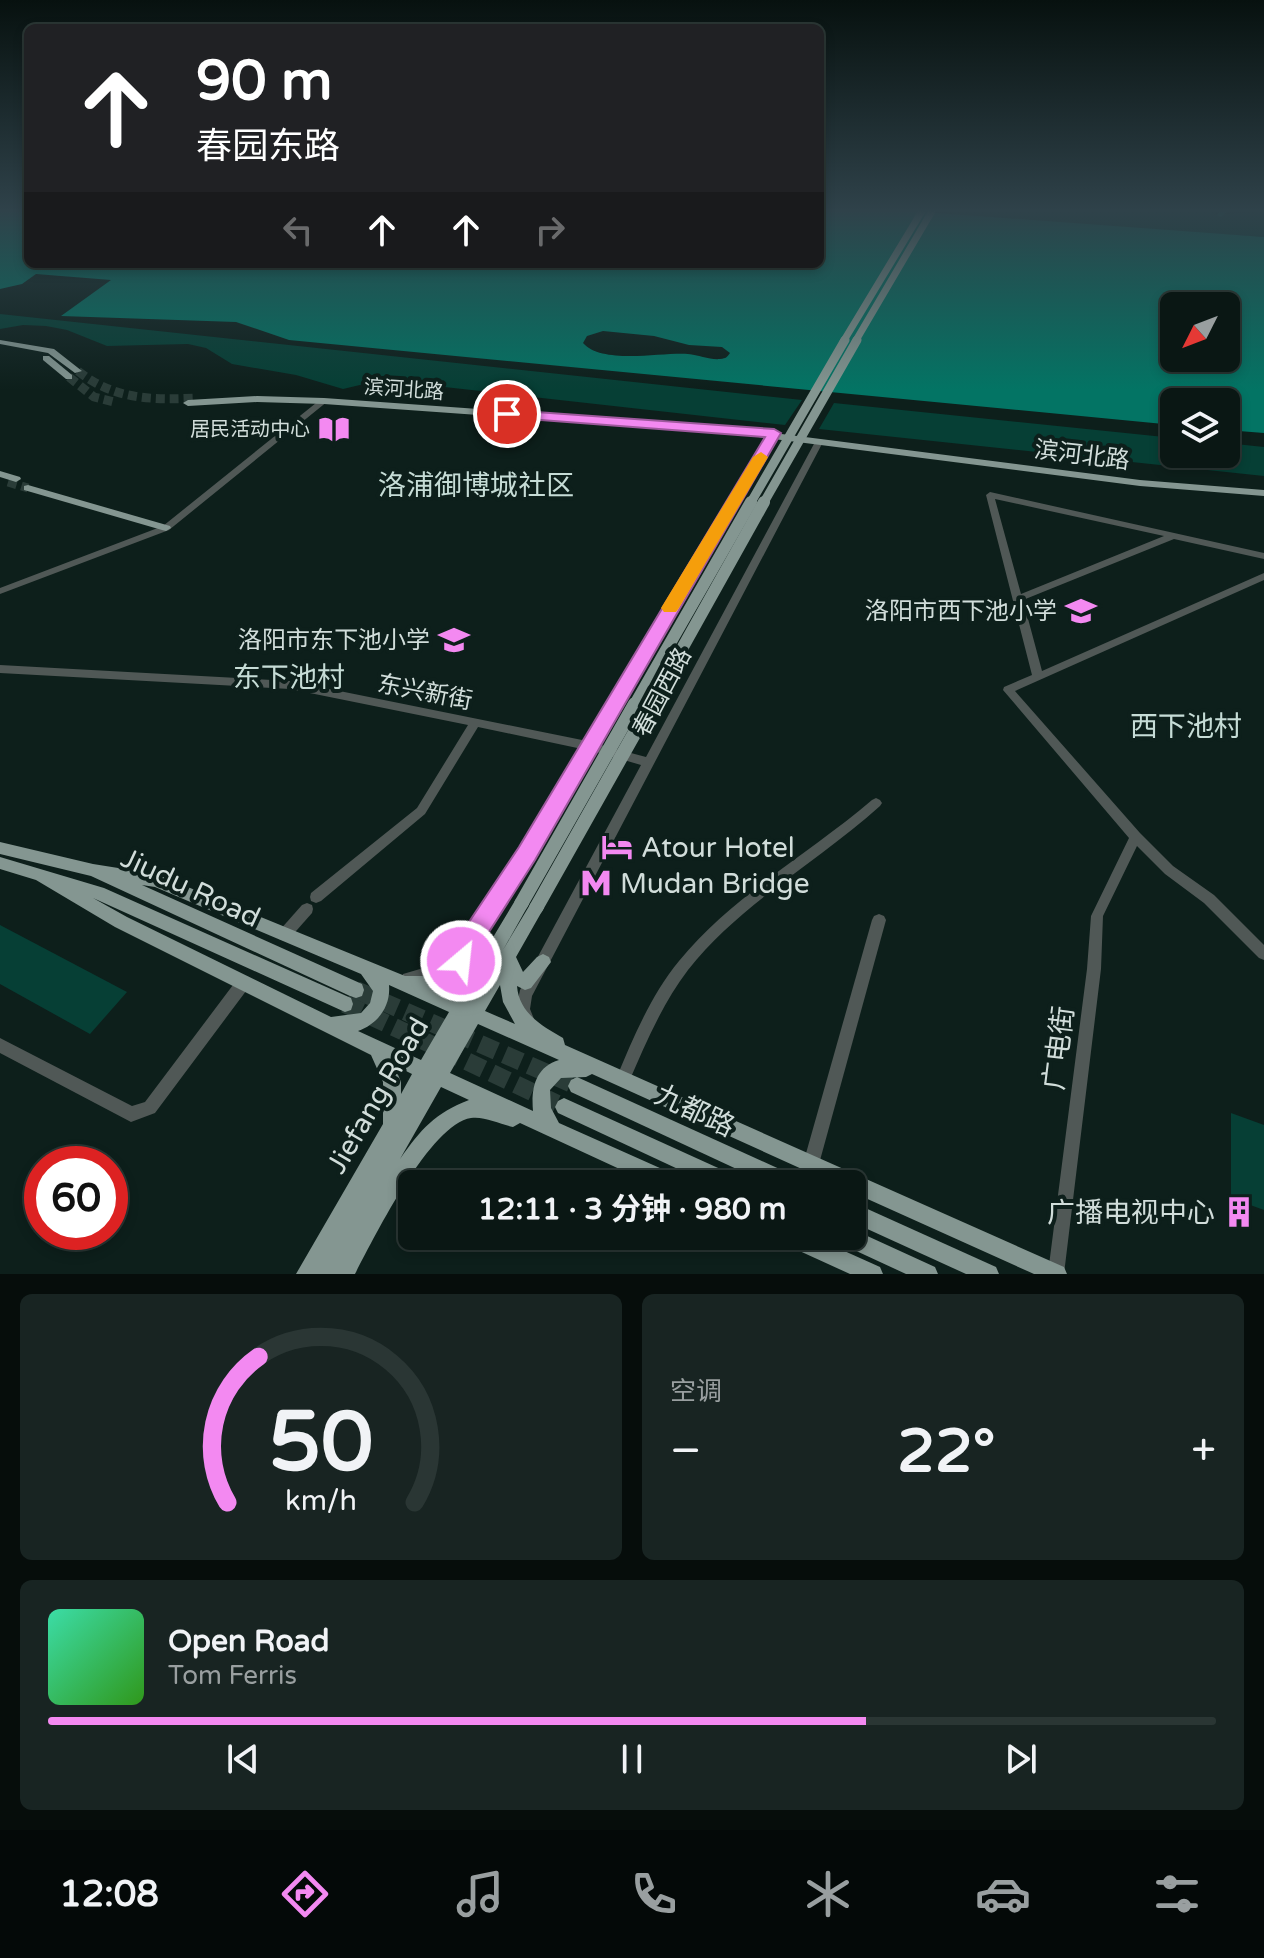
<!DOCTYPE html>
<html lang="zh">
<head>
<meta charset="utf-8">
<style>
	:root { --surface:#0a1714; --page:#182422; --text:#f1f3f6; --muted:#999fa0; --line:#2a3634; --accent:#f389f1 }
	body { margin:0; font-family:"Varela Round","Noto Sans SC",sans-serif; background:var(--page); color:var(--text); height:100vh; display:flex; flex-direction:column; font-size:30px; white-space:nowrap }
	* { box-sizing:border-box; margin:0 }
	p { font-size:26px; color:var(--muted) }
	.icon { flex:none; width:44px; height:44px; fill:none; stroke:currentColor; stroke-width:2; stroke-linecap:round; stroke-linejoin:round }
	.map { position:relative; height:1274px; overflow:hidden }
	.sheet { display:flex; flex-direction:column; gap:20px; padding:20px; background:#060d0b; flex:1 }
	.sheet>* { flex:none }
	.hud { position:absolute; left:24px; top:24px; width:800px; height:244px; border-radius:12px; box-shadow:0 4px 12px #0003,0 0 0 2px var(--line); background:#202124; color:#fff; overflow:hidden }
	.needle { width:52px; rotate:228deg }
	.controls { position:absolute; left:1160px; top:292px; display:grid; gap:16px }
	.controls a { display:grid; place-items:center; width:80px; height:80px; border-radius:12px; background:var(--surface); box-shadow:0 4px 12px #0003,0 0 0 2px var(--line); font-size:40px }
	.speed { position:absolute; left:24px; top:1146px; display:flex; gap:16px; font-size:40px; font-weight:700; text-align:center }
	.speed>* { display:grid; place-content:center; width:104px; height:104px; border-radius:50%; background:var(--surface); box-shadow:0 4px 12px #0003,0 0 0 2px var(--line); line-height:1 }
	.speed .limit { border:12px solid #d22; background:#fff; color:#111 }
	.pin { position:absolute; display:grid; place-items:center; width:68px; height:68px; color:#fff; margin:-34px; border:4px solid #fff; border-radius:50%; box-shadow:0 2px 8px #0007 }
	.me { position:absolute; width:88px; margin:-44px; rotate:28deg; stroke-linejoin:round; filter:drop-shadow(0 0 6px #0008) }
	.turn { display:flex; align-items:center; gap:28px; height:168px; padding:0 40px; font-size:36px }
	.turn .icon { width:104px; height:104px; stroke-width:2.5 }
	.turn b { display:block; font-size:56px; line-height:68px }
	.lanes { display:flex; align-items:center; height:76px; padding:0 40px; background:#0003; justify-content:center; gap:40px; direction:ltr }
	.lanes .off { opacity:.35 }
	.big { font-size:60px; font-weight:700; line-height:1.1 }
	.sheet .card { flex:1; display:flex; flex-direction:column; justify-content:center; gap:12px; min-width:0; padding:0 28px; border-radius:12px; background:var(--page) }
	.sheet .dial { align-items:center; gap:0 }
	.dial svg { height:208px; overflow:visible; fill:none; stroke:var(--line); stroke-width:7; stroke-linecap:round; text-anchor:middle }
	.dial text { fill:var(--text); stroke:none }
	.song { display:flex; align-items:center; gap:24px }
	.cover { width:96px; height:96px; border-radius:12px; background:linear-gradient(135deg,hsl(160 70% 55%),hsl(110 70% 35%)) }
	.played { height:8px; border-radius:4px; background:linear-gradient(90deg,var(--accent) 70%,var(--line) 70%) }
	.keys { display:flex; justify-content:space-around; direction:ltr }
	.heat { display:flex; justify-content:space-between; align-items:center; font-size:44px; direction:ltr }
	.sheet .tiles { flex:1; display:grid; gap:20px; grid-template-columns:1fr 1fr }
	.card:last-child { grid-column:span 2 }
	.trip { position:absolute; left:398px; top:1170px; width:468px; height:80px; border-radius:12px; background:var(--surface); box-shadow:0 4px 12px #0003,0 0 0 2px var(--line); font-weight:700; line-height:80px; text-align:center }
	.tabs { display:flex; height:128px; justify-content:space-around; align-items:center; background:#040908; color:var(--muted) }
	.tabs .icon { width:56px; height:56px }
	.tabs .active { color:var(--accent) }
	.tabs b { font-size:36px; color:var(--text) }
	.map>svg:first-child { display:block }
	.green { fill:#063f35 }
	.water { fill:#037464; fill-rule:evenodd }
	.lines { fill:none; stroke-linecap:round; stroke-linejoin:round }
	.river { fill:#037464; fill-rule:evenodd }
	.major-tunnel-far1 { stroke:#2a3c38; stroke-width:9; stroke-dasharray:9 5; stroke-linecap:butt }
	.major-tunnel { stroke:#2a3c38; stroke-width:18; stroke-dasharray:18 9; stroke-linecap:butt }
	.minor { fill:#505856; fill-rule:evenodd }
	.major { fill:#849691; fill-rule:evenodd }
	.major-bridge-far3 { stroke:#849691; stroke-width:7 }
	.major-bridge-far2 { stroke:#849691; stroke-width:9 }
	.major-bridge-far1 { stroke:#849691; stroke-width:12 }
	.major-bridge { stroke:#849691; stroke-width:14 }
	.route { fill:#f389f1; stroke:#9e599d; stroke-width:2 }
	.slow { fill:#f59e0b }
	.labels { text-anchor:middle; stroke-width:8; stroke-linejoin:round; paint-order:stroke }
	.far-street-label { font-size:20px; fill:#d1ddda; stroke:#0d1f1b }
	.far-poi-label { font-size:20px; fill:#d1ddda; stroke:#0d1f1b; text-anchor:end }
	.street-label { font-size:24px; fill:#d1ddda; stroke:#0d1f1b }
	.poi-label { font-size:24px; fill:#d1ddda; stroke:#0d1f1b; text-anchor:end }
	.quarter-label { font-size:28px; fill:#c6dcd6; stroke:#0d1f1b }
	.near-poi-label { font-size:28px; fill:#d1ddda; stroke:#0d1f1b; text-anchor:start }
	.near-street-label { font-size:28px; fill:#d1ddda; stroke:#0d1f1b }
</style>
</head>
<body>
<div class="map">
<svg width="1264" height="1274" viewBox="0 0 1264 1274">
	<rect width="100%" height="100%" fill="#0d1f1b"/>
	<g class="green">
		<polygon points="938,211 1218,211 1214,215 1264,211 1264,237 986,219"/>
		<polygon points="0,314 802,400 785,425 381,380 343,389 296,375 232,364 206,348 188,344 107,346 67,330 46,326 23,325 0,329"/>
		<polygon points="834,403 1174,438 1174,454 1226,454 1226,443 1264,447 1264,476 819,429"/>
		<polygon points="0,925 127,992 90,1034 0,984"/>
		<polygon points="1231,1113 1264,1125 1264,1210 1231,1198"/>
	</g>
	<path class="water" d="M0 211H28V264H820V211H911L1264 237V433L1226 430V402H1174V425L289 340 236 322 61 316 111 280 36 274 22 284 0 289ZM1174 306H1226V358H1174ZM603 331 654 336 689 345 722 347 730 353C726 358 727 358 720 359 710 360 699 355 688 354 662 352 602 365 583 343L587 336Z"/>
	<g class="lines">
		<polygon class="river" points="1220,211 1228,211 1221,217 1217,215"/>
		<g class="major-tunnel-far1">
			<path d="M78 371C114 400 152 400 197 398"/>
			<polyline points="69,377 94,397 114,402"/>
			<polyline points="8,482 28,488"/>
		</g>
		<g class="major-tunnel">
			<polyline points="356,990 577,1086"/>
			<polyline points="345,1004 564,1107"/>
		</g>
		<g class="minor">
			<polygon points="321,399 324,399 328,401 169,530 0,594 0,588 163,526"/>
			<polygon points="771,431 774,431 778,433 597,744 646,757 815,442 819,440 823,442 532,996 530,1009 534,1019 532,1024 527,1026 522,1024 516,1009 520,990 641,765 593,751 527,863 523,864 519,863 517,859 519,855 582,749 478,727 425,814 321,901 316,903 311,901 310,897 311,893 417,808 468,725 290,689 0,673 0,665 290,681 587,741"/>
			<path d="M990 492 1264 553V559L1174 539 1023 600 1042 671 1264 573V580L1015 691 1140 833 1173 866 1214 895 1264 945V960L1259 958 1204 903 1165 874 1137 846 1103 916 1101 969 1064 1274 1048 1273 1087 969 1091 916 1129 838 1003 690 1004 687 1032 675 986 495ZM995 499 1164 536 1021 594Z"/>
			<path d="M876 798 880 800 882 803 880 806C818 862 741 903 688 970 662 1004 645 1045 628 1084L623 1086 618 1084 616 1079C633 1038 651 995 679 961 733 895 809 854 872 800Z"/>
			<polygon points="307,903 312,905 313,909 312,913 289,939 284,941 279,939 277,935 279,931 302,905"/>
			<polygon points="879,914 884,916 886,920 819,1164 817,1170 811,1172 805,1170 803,1164 872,920 874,916"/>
			<polygon points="460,940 465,942 467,946 446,973 408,985 403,984 401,979 403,974 437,964 455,942"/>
			<polygon points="244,976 249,977 251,982 249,987 155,1113 131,1122 0,1053 0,1038 132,1106 145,1102 239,977"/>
		</g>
		<g class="major">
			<polygon points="0,340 54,349 82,371 75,373 48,353 0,344"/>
			<polygon points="43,356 49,356 72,375 72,379 66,379 43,360"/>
			<polygon points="257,396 324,398 720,426 1140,480 1264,490 1264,496 1140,486 720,432 324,404 257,402 188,406 183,403 188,400"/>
			<polygon points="0,471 20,477 21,479 16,482 0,477"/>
			<polygon points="28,485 170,526 171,528 166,531 162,530 24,490 24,486"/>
			<path d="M0 842 93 864 156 874 405 976H437L461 970C453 965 451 958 455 949L522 849 527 847 532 849 534 853 532 857 469 957 486 949 516 899 521 897 526 899 529 904 503 950 531 903 536 901 541 903 544 908 541 913 516 957 523 972 537 957 543 954 549 957 551 962 531 988 525 990 517 986C519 1013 542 1026 563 1038L565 1045 1064 1267 1067 1274H1034L852 1192V1184H835L592 1074 586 1077 561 1078 550 1090 551 1108 559 1123 680 1177 682 1184H652L520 1123 513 1127C500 1124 484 1116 471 1118 430 1124 374 1238 355 1274H296L383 1124V1082L371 1055 115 927 36 880 0 869V857L104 888 351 998 353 1004 351 1010 345 1012 93 898 127 917 331 1017 361 1013 370 1003 373 991 361 974 155 887 142 885 362 984 364 990 362 996 356 998 350 996 91 876 0 854ZM465 984 457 999 440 991ZM389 985 449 1012 421 1060 358 1031C378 1024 391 1006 389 985ZM500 985 503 1002 515 1024 485 1011ZM478 1024 559 1060C535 1067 531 1089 533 1111L450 1073ZM394 1065 412 1074 401 1094V1082ZM441 1087 469 1100C435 1113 421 1129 400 1159Z"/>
			<polygon points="577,1077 797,1177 799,1184 769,1184 571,1092 568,1086 571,1080"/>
			<polygon points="564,1098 738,1177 740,1184 710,1184 558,1113 555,1107 558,1101"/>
			<polygon points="852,1202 996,1267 999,1274 966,1274 852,1222"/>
			<polygon points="852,1229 935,1267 938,1274 906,1274 839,1243 836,1236 852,1236"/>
			<polygon points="779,1236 811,1236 880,1267 883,1274 850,1274 782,1243"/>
		</g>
		<g class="major-bridge-far3">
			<polyline points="843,342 922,211"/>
			<polyline points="855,342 932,211"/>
		</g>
		<g class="major-bridge-far2">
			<polyline points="750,504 845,340"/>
			<polyline points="763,504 857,340"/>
		</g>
		<g class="major-bridge-far1">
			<polyline points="634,706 751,502"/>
			<polyline points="650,706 764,502"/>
		</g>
		<g class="major-bridge">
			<polyline points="521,904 635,704"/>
			<polyline points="536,908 651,704"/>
		</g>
	</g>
	<linearGradient id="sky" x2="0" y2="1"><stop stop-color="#07110f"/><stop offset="0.54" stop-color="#2f424a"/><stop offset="1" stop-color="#2f424a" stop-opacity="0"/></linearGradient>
	<rect width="1264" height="390" fill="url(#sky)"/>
	<polygon class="route" points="507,410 774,429 781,433 535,860 473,957 469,969 461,973 452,969 449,961 453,946 519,847 765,437 502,417 500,414"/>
	<polygon class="slow" points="761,452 768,457 679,608 676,612 664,612 661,608 753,457"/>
	<defs>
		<symbol id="library-bare" viewBox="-9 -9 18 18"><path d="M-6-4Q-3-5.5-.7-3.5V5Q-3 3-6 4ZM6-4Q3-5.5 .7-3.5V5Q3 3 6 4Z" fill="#f389f1" stroke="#0d1f1b" stroke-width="2.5" paint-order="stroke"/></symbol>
		<symbol id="school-bare" viewBox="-9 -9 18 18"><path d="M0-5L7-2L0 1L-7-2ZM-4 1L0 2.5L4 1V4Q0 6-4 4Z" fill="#f389f1" stroke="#0d1f1b" stroke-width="2.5" paint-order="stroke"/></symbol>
		<symbol id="hotel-bare" viewBox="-9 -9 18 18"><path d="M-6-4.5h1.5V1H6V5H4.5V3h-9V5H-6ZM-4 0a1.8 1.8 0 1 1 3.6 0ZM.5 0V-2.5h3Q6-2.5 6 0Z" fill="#f389f1" stroke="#0d1f1b" stroke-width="2.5" paint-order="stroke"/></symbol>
		<symbol id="metro-bare" viewBox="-9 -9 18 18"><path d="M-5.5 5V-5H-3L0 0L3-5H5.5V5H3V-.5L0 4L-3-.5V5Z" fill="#f389f1" stroke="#0d1f1b" stroke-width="2.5" paint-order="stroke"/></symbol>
		<symbol id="building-bare" viewBox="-9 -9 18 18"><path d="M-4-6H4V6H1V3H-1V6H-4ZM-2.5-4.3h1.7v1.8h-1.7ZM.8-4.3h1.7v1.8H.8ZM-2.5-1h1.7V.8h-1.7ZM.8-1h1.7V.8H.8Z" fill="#f389f1" stroke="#0d1f1b" stroke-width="2.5" paint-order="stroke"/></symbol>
	</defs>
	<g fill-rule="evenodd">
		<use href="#library-bare" x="312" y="407" width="44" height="44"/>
		<use href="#school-bare" x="1059" y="589" width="44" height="44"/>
		<use href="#school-bare" x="432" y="618" width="44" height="44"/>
		<use href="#hotel-bare" x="595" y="825" width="44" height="44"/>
		<use href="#metro-bare" x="574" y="861" width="44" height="44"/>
		<use href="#building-bare" x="1217" y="1190" width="44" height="44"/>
	</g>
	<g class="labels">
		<g class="far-street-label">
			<text transform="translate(404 389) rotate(4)" y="7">滨河北路</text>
		</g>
		<g class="far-poi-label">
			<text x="310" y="436">居民活动中心</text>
		</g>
		<g class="street-label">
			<text transform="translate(1082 455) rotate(7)" y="8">滨河北路</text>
			<text transform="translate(425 692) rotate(11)" y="8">东兴新街</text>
			<text transform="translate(662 692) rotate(-62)" y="8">春园西路</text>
		</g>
		<g class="poi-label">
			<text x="1057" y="619">洛阳市西下池小学</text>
			<text x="430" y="648">洛阳市东下池小学</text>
		</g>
		<g class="quarter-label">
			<text x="476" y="495">洛浦御博城社区</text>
			<text x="289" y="687">东下池村</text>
			<text x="1186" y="736">西下池村</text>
		</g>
		<g class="near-poi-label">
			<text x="641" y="857">Atour Hotel</text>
			<text x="620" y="893">Mudan Bridge</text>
			<text x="1215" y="1222" text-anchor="end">广播电视中心</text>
		</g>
		<g class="near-street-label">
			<text transform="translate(191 887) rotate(25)" y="10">Jiudu Road</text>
			<text transform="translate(1058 1048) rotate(-83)" y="10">广电街</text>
			<text transform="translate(377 1095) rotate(-60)" y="10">Jiefang Road</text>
			<text transform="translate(695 1110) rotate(25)" y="10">九都路</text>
		</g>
	</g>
</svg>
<div class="controls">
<a><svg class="needle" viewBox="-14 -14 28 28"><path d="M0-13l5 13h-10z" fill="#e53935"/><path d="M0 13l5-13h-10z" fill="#999fa0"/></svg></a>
<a><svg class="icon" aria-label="layers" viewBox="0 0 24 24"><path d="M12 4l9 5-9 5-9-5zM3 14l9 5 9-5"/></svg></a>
</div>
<div class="speed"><div class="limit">60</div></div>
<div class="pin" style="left:507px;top:414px;background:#d93025"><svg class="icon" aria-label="arrive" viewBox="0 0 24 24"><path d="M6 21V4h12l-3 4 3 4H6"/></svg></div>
<svg class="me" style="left:461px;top:961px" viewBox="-20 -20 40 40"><circle r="17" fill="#f389f1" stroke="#fff" stroke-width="3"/><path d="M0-11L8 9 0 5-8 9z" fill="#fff"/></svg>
<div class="trip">12:11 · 3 分钟 · 980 m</div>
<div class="hud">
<div class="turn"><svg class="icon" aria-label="ahead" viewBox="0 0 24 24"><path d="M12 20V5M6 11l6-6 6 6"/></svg><div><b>90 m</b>春园东路</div></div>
<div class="lanes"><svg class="icon off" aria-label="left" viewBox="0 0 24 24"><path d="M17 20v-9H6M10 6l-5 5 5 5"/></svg><svg class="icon" aria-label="ahead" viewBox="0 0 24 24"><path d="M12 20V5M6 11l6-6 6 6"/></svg><svg class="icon" aria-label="ahead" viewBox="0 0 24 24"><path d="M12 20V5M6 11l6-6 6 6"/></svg><svg class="icon off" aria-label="right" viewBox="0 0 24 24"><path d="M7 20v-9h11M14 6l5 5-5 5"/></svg></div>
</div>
</div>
<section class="sheet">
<div class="tiles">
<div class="card dial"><svg viewBox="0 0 100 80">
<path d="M14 69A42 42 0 1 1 86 69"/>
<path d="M14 69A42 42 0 0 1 26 13" stroke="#f389f1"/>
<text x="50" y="56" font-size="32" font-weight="700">50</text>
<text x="50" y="72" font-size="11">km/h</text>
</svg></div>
<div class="card"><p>空调</p>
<div class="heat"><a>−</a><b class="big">22°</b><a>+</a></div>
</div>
<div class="card">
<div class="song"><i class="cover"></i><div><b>Open Road</b><p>Tom Ferris</p></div></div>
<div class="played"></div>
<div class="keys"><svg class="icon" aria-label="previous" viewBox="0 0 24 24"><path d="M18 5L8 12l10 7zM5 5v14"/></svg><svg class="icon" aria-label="pause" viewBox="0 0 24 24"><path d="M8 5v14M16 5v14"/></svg><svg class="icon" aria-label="next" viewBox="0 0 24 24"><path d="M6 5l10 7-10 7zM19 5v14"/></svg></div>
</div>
</div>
</section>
<nav class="tabs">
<b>12:08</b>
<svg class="icon active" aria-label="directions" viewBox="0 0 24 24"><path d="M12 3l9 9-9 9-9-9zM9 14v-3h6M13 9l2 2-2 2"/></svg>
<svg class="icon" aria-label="music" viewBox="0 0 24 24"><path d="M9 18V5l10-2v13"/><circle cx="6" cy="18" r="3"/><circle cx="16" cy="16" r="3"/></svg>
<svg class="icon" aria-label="phone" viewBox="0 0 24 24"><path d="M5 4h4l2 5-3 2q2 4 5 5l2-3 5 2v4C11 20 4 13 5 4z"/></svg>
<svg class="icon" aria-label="climate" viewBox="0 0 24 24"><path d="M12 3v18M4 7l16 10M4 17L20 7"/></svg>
<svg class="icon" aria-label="car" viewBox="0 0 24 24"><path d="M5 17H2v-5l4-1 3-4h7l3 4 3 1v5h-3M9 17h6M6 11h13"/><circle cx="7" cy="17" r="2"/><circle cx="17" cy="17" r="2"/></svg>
<svg class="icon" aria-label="filters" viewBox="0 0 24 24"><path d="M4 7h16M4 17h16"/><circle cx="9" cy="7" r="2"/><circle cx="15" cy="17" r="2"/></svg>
</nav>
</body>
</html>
